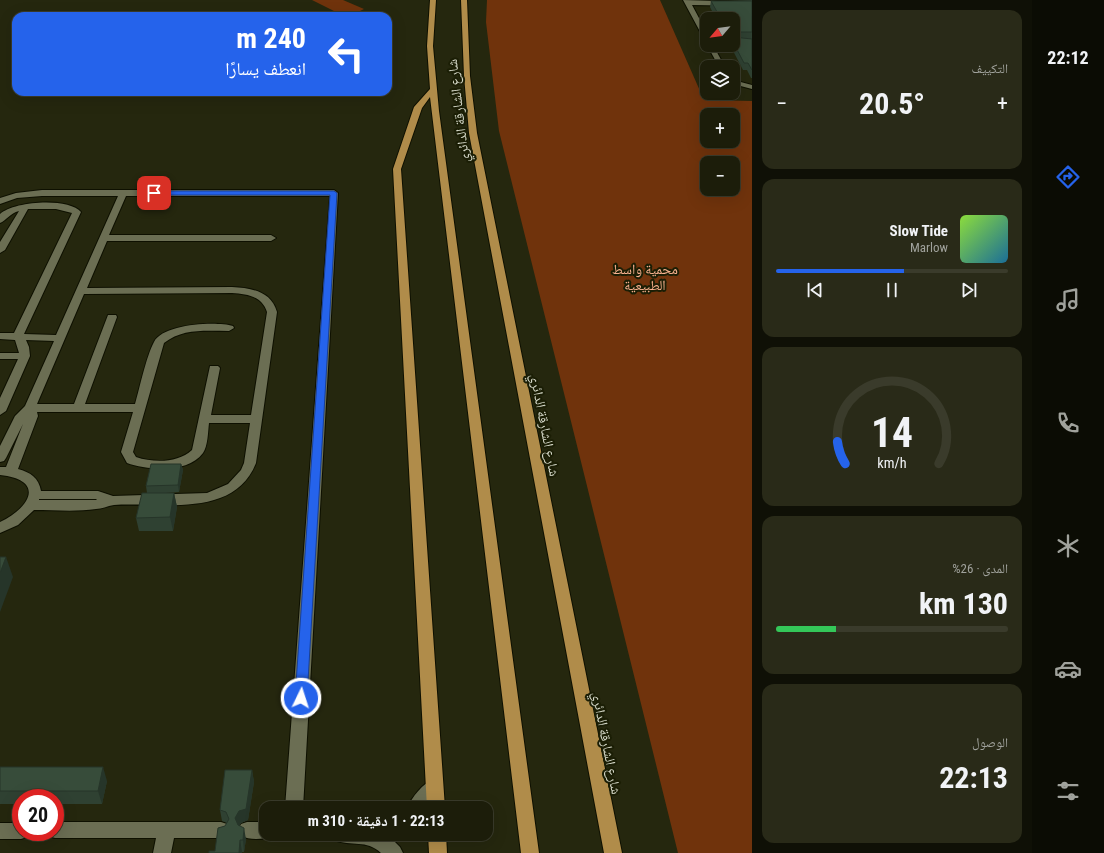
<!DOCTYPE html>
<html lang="ar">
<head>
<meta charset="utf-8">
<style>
	:root { --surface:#1c1d0a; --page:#292a18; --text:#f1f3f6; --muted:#a0a29c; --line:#3a3b2b; --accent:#2563eb }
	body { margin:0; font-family:"Roboto Condensed","Noto Naskh Arabic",sans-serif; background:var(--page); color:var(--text); direction:rtl; height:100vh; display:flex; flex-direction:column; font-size:15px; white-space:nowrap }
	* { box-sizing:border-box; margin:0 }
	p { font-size:13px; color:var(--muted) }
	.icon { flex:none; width:22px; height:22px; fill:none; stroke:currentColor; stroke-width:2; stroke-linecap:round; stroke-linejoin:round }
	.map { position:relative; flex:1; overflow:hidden; direction:ltr }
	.details { display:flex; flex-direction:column; gap:10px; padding:10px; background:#0f1006; width:280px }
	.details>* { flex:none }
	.guide { position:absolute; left:12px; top:12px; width:380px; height:84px; border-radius:12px; box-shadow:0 4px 16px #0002,0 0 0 1px var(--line); direction:rtl; background:#2563eb; color:#fff; overflow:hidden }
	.needle { width:26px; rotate:241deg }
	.buttons { position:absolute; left:700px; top:12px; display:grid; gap:8px }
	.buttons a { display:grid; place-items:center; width:40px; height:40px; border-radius:8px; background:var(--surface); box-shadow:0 4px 16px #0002,0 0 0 1px var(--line); font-size:20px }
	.speed { position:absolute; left:12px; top:789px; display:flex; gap:8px; font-size:20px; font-weight:700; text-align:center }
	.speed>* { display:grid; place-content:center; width:52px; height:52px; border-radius:50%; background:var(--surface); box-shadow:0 4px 16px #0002,0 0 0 1px var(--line); line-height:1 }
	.speed .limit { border:6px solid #d22; background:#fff; color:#111 }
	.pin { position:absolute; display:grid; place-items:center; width:34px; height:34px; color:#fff; margin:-17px; border-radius:8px; box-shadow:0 2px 6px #0006 }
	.me { position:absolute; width:44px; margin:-22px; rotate:4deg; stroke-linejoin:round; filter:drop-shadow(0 0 3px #0008) }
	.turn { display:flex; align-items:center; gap:14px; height:84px; padding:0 20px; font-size:18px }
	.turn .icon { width:52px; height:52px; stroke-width:2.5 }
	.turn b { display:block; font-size:28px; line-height:34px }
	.big { font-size:30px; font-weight:700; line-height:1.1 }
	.details .tile { flex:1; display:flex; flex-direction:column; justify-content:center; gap:6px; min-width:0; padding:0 14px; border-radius:12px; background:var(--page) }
	.details .dial { align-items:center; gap:0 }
	.dial svg { height:104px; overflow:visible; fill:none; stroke:var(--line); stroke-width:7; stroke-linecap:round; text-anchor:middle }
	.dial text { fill:var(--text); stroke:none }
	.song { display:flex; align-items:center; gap:12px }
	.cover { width:48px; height:48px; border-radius:6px; background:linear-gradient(135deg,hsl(90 70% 55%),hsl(200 70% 35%)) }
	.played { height:4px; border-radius:2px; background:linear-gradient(90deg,var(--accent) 55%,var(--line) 55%) }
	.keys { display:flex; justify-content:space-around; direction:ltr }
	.heat { display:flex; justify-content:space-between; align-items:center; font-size:22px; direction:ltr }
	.charge { height:6px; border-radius:3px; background:linear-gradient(90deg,#34c759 26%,var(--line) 0) }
	.trip { position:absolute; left:259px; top:801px; width:234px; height:40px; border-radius:12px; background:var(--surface); box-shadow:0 4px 16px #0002,0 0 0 1px var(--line); font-weight:700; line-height:40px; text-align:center; direction:rtl }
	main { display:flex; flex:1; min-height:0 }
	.tab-bar { display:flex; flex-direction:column; width:72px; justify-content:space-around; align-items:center; background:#0b0c04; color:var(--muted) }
	.tab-bar .icon { width:28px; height:28px }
	.tab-bar .selected { color:var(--accent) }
	.tab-bar b { font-size:18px; color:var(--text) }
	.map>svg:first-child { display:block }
	.green { fill:#70330c; fill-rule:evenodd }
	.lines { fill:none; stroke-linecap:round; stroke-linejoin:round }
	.minor-casing { stroke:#0e1000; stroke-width:2 }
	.highway-casing { stroke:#0e1000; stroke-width:2 }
	.minor { fill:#6b6e53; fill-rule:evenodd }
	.highway { fill:#b08c4a; fill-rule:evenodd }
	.wall { fill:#2f4132 }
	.shaded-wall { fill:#263529 }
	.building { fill:#374c3a; stroke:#263529 }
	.route { fill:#2563eb; stroke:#184099 }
	.labels { text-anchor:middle; stroke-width:4; stroke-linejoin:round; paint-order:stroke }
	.street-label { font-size:14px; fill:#d5d8c8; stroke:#1b1e05 }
	.park-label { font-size:14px; fill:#f9b28f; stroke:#1b1e05 }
</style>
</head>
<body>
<main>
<nav class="tab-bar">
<b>22:12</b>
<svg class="icon selected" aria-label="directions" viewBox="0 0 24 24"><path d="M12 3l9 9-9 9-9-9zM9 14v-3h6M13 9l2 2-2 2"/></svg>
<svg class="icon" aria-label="music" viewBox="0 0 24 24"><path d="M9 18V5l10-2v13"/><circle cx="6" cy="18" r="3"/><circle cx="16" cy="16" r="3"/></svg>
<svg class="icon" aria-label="phone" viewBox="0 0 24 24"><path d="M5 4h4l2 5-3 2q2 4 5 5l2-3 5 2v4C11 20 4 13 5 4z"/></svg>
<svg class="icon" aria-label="climate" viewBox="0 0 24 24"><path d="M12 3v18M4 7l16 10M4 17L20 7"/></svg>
<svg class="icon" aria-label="car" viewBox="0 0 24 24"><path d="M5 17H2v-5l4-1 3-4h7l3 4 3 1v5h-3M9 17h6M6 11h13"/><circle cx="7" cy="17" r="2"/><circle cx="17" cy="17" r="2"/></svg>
<svg class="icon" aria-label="filters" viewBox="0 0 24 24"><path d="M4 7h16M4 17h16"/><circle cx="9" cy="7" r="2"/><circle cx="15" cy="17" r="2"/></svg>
</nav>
<section class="details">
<div class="tile"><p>التكييف</p>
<div class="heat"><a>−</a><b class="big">20.5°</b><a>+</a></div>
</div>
<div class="tile">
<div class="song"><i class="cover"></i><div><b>Slow Tide</b><p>Marlow</p></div></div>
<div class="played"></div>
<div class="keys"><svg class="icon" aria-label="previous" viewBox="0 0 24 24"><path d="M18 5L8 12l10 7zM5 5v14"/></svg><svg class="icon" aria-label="pause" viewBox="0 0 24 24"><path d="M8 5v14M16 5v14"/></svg><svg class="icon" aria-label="next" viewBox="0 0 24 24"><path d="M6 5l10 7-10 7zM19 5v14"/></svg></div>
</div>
<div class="tile dial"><svg viewBox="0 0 100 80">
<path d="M14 69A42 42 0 1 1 86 69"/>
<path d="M14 69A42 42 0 0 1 8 52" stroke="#2563eb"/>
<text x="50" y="56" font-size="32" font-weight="700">14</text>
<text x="50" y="72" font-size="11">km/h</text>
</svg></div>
<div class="tile"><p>المدى · 26%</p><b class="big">130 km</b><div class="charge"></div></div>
<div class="tile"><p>الوصول</p><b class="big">22:13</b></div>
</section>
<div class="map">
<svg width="752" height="853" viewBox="0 0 752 853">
	<rect width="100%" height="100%" fill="#25270e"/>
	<g class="green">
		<polygon points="312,0 343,0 364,9 350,16 344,16"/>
		<path d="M487 0H660L704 100 752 101V853H678L499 131 486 22ZM707 115H733V141H707ZM707 163H733V189H707Z"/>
	</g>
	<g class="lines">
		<defs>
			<g id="minor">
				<polygon points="683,0 752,2 752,6 692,5 707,33 707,41 704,39"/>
				<polygon points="707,45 713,45 725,67 719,67"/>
				<polygon points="733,80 752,85 752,89 733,84"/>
				<path d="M42 190H334L338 193 303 808H285L330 196H126L109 235H271L276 238 271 241H107L87 288 232 287C251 288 271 291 277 312L256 463C234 519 162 502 114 505 107 506 102 509 96 509 76 512 54 510 34 510L18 525 0 533V522C30 508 46 480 0 475V467H6L23 424 6 458 4 461 0 462V446L15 416 25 406 54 341 26 340 29 347 30 356 6 411 0 415V398L18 359H0V353H19L15 340 0 339V333H14L72 213 56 209H28L5 250 0 253V242L19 211C10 213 6 221 0 223V214C13 201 69 197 81 212L24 334 56 335 118 196H42L17 198 0 204V198L16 193ZM232 293C247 294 262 296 267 312L251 415H211L220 368 218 366H210L192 450C178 463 154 463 136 457L133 452 164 343C183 328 206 331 229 331L234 328 233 326C215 321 163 324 154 342 146 357 140 387 135 404H85L117 317 116 315H108L74 404H37L84 294ZM37 412H133L121 452 127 463C147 470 188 474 203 453 208 446 208 431 209 423H250L244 463 241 470 228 484 207 493 113 496 98 491H41C39 478 30 472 18 469L38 416ZM39 499H96L97 500H39Z"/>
				<path d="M434 779 440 781 443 787 427 808H407C412 797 423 783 434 779Z"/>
				<polygon points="55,822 221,822 227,824 230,830 227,836 221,838 174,838 171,853 153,853 156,838 55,838 49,836 47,832 55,832"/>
				<path d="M247 822H266V834H273L272 836C263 840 250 840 241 836L238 830 241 824Z"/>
				<polygon points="0,823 21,823 21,832 30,832 27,837 21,839 0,839"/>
				<path d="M331 834H387L400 847 403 853H381C366 839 352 847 334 840Z"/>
			</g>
			<g id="highway">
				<polygon points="430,0 436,0 433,46 439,111 539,853 521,853 430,97 422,108 401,169 445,808 427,808 393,169 414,107 430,89 427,46"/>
				<polygon points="461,0 467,0 470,76 477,133 622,853 604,853 469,133 464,76"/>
				<polygon points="428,834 446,834 447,853 429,853"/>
			</g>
		</defs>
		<use href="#minor" class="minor-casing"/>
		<use href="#highway" class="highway-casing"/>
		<use href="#minor" class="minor"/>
		<use href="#highway" class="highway"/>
	</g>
	<g class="wall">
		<polygon points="728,0 752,0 752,1"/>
		<polygon points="711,1 752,1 752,78 751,78 747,70 743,70 730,45 733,45 733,19 716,19 710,7"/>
		<polygon points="181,464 183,470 179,492 166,493 174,493 177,507 173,531 139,531 136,518 147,493 146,486"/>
		<polygon points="0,767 107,781 102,804 55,804 55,798 21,798 21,804 0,804"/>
		<polygon points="252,770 254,782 248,820 241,823 239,826 246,839 244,852 242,852 242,853 209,853 215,851 227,823 222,821 220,810"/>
	</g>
	<g class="shaded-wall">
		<polygon points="181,464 183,470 179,492 178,485"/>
		<polygon points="174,493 177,507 173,531 170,517"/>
		<polygon points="6,557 13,577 0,612 0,573"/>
		<polygon points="103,767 107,781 102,804 98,791"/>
		<polygon points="252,770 254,782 248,820 241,823 237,829 235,818"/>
		<polygon points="244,828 246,839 244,852 243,840"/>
		<polygon points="240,840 242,852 242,853 239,853"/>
	</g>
	<g class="building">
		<polygon points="711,1 752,1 752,32 734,32 733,37 733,19 721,19"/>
		<polygon points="733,37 752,39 752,70 748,63 744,63 733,42"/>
		<polygon points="151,464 181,464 178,485 146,486"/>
		<polygon points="142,493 174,493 170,517 136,518"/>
		<polygon points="0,557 6,557 0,573"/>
		<polygon points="0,767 103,767 98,791 0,791"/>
		<polygon points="225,770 252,770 246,809 239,811 235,818 238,825 244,828 243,840 240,840 239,853 209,853 209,851 215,851 218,828 225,826 229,819 226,812 220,810"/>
	</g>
	<polygon class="route" points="334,191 337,193 307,698 305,701 301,703 297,701 295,698 330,195 154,195 150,193 154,191"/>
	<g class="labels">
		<g class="street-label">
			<text transform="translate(458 111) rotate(-97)" y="5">شارع الشارقة الدائري</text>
			<text transform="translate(545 425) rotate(79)" y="5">شارع الشارقة الدائري</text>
			<text transform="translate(607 743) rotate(79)" y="5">شارع الشارقة الدائري</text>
		</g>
		<g class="park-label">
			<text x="645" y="274">محمية واسط<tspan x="645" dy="16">الطبيعية</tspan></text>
		</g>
	</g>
</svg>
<div class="buttons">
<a><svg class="needle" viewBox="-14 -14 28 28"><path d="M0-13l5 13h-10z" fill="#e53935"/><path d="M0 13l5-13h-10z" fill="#a0a29c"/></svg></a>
<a><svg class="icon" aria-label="layers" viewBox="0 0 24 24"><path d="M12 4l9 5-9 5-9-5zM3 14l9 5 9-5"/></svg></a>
<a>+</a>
<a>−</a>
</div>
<div class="speed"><div class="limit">20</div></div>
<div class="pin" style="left:154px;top:193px;background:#d93025"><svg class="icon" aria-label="arrive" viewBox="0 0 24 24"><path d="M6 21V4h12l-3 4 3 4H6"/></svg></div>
<svg class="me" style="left:301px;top:698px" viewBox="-20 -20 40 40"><circle r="17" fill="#2563eb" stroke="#fff" stroke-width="3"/><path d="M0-11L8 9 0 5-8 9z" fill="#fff"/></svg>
<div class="trip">22:13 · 1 دقيقة · 310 m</div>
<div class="guide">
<div class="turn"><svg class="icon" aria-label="left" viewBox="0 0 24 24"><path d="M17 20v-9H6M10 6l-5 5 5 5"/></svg><div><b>240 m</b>انعطف يسارًا</div></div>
</div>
</div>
</main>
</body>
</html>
